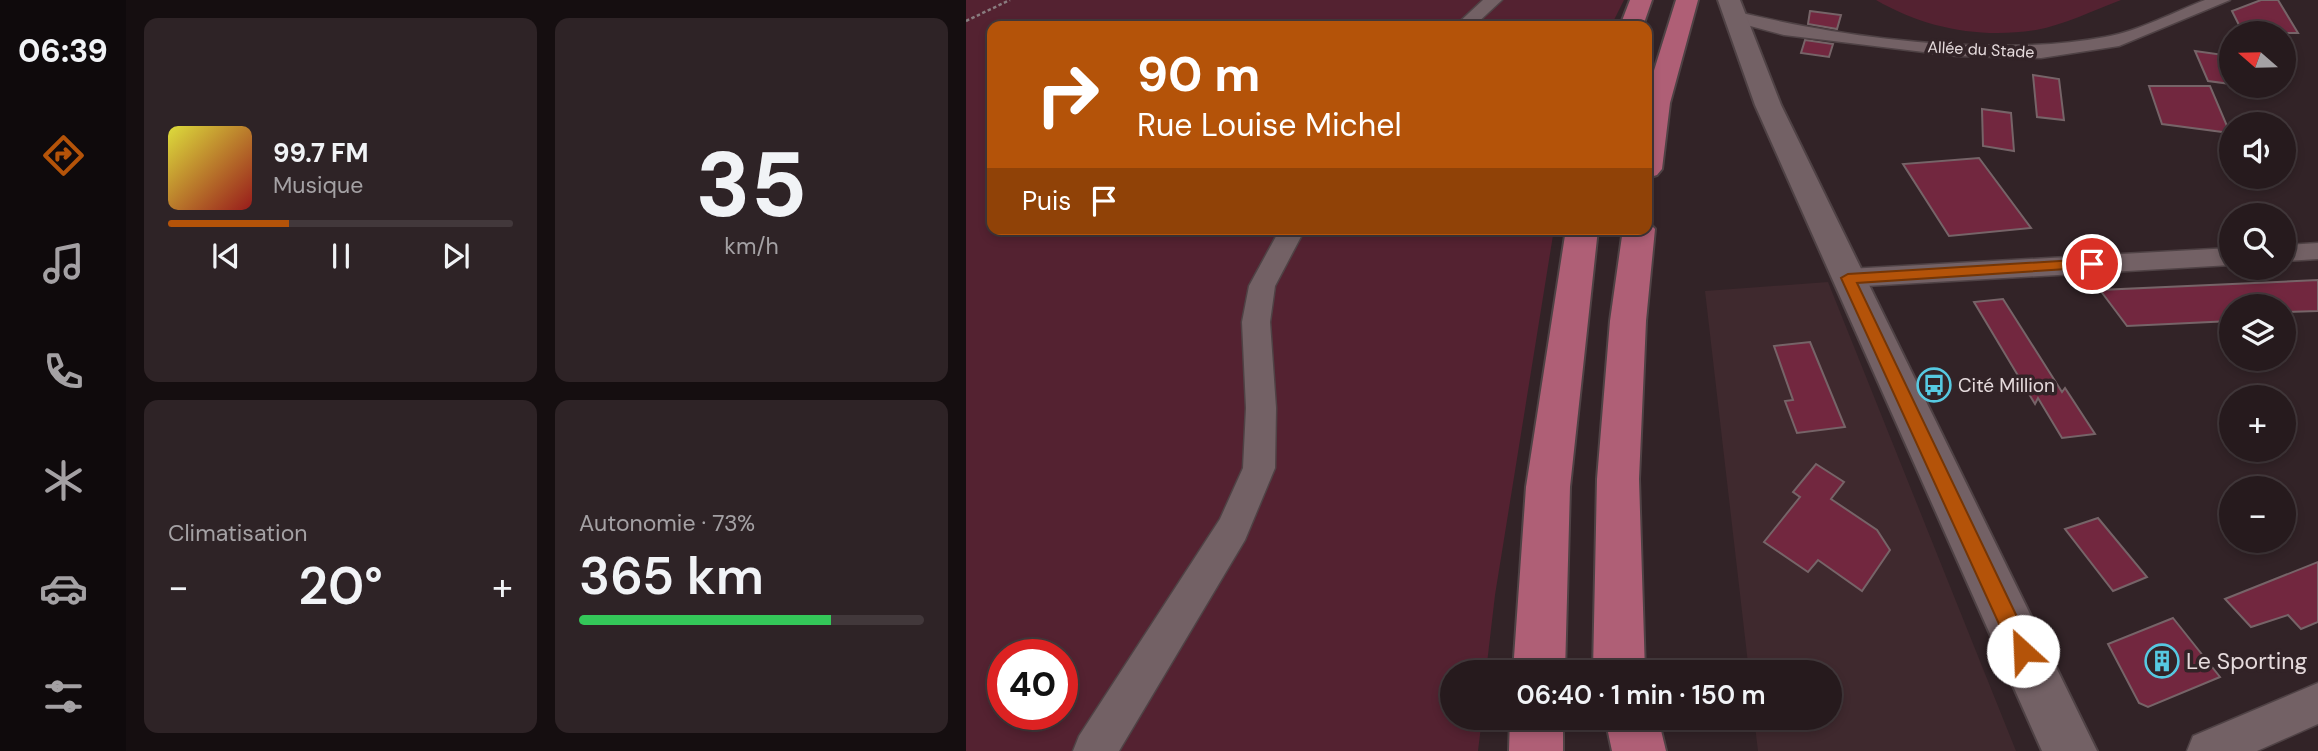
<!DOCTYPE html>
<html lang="fr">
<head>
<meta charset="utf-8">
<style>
	:root { --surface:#261a1d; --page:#2e2326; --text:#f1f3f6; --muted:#a4a1a4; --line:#42383b; --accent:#b45309 }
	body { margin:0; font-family:"DM Sans",sans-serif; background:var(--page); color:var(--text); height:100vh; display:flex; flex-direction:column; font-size:26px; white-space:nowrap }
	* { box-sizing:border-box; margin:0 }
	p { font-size:23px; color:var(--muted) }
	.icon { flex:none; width:38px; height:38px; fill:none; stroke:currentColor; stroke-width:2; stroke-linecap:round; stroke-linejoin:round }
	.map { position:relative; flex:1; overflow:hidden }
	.side { display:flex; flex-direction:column; gap:18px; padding:18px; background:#150e10; width:840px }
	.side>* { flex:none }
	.top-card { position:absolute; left:21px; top:21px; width:665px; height:214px; border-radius:14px; box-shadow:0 4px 10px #0003,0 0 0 2px var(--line); background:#b45309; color:#fff; overflow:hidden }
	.needle { width:46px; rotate:290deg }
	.tools { position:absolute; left:1253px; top:21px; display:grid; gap:14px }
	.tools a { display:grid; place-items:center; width:77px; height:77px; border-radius:50%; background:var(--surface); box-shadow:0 4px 10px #0003,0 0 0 2px var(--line); font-size:35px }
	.speed { position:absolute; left:21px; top:639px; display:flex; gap:14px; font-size:35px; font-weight:700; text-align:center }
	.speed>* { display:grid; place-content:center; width:91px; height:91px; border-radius:50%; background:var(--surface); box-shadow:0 4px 10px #0003,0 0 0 2px var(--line); line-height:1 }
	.speed .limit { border:10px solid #d22; background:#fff; color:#111 }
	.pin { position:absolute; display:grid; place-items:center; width:60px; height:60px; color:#fff; margin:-30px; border:4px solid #fff; border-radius:50%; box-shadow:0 2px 7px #0007 }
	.me { position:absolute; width:77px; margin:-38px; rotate:335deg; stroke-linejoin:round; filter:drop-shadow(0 0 5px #0008) }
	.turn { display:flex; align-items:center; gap:24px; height:147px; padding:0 35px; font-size:32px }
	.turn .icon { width:91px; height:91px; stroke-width:2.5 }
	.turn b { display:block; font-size:49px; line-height:60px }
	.then { display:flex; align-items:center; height:66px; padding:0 35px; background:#0003; gap:14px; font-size:26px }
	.big { font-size:52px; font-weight:600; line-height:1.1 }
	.side .widget { flex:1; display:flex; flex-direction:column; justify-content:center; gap:10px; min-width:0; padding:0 24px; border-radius:14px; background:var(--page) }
	.side .dial { align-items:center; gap:0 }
	.dial b { font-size:91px; line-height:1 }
	.song { display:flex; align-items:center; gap:21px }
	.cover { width:84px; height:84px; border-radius:10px; background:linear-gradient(135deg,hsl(60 70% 55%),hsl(0 70% 35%)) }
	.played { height:7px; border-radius:4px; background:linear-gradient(90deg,var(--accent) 35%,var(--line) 35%) }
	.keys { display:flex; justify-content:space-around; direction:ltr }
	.heat { display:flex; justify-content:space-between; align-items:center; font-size:38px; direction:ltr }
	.charge { height:10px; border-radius:5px; background:linear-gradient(90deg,#34c759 73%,var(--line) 0) }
	.side .tiles { flex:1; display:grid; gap:18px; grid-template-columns:repeat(2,1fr) }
	.trip { position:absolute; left:474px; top:660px; width:402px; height:70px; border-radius:35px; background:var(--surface); box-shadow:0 4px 10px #0003,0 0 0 2px var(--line); font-weight:600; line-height:70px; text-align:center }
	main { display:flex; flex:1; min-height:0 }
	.dock { display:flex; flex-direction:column; width:126px; justify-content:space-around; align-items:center; background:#0f0a0c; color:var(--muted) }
	.dock .icon { width:49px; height:49px }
	.dock .current { color:var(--accent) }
	.dock b { font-size:32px; color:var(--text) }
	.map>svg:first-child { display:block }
	.built { fill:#3f292e }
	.green { fill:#542231; fill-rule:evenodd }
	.building { fill:#72273f; stroke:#766468; stroke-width:2 }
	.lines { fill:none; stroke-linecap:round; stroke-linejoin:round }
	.street-casing { stroke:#4f4245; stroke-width:3 }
	.secondary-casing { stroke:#4f4245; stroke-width:4 }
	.primary-casing { stroke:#4f4245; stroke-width:4 }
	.path { stroke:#897c7f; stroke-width:2.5; stroke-dasharray:3.5 2.5; stroke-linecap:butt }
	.street { fill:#736165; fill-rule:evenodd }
	.secondary { fill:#736165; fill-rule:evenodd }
	.primary { fill:#af5f76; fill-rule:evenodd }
	.route { fill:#b45309; stroke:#753606; stroke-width:2 }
	.labels { text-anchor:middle; stroke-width:7; stroke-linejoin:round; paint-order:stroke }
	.far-street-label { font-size:16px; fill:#e5dadc; stroke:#322327 }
	.poi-label { font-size:19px; fill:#e5dadc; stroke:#322327; text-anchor:start }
	.near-poi-label { font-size:23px; fill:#e5dadc; stroke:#322327; text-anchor:start }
</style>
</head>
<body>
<main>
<nav class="dock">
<b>06:39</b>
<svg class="icon current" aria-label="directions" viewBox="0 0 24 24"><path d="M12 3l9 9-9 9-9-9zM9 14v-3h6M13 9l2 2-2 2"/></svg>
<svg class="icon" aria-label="music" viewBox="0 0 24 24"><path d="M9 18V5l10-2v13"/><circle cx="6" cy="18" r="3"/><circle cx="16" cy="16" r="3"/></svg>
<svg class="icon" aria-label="phone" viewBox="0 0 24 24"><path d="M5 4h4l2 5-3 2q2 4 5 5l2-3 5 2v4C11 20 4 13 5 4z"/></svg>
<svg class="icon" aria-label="climate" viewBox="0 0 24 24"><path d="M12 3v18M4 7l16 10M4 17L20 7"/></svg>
<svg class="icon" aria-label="car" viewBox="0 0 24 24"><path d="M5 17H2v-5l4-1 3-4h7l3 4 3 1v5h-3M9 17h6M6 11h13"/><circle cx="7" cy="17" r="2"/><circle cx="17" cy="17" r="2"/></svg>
<svg class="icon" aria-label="filters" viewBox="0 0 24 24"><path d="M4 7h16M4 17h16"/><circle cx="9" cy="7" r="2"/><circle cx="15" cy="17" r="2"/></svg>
</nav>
<section class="side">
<div class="tiles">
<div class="widget">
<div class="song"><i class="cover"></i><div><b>99.7 FM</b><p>Musique</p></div></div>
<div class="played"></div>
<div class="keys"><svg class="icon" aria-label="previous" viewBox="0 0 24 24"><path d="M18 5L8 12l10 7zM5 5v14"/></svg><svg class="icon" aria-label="pause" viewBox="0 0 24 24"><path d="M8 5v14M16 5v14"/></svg><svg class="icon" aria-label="next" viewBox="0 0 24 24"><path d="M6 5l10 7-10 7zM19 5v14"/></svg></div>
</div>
<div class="widget dial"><b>35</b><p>km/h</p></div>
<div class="widget"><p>Climatisation</p>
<div class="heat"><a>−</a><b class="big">20°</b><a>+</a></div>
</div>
<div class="widget"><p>Autonomie · 73%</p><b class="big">365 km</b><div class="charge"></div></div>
</div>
</section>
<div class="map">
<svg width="1352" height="751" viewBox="0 0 1352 751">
	<rect width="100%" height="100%" fill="#322327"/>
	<polygon class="built" points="862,282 1050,751 792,751 788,718 864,718 864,672 783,672 739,291"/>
	<g class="green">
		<path d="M0 0H658L645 26H26V229H588L529 595 520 672H486V718H516L512 751H0ZM37 654H96V714H37Z"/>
		<path d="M910 0H1155C1128 10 1098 25 1070 30 1014 39 958 28 910 0Z"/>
	</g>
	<g class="building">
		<polygon points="1295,0 1312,0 1332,33 1277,33 1266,11"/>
		<polygon points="844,11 875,15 871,29 842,24"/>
		<polygon points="839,40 867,44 863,57 835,53"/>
		<polygon points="1229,51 1265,56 1265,84 1242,81"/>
		<polygon points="1067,75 1093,79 1098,120 1071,117"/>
		<polygon points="1183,86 1244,86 1264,133 1196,124"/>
		<polygon points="1016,109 1045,113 1048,151 1017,146"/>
		<polygon points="1013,158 1065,228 983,236 937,164"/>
		<polygon points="1352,280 1352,311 1318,312 1318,306 1265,306 1265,321 1161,326 1134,290"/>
		<polygon points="1037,299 1096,392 1099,388 1129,434 1096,438 1072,398 1069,404 1008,302"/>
		<polygon points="844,342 879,427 831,433 819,401 827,400 808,346"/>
		<polygon points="850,464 878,482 865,499 911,530 924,550 896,591 852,560 842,572 798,542 834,497 827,492"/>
		<polygon points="1132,518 1181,577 1147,591 1099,529"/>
		<polygon points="1352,562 1352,622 1335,629 1322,615 1285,627 1259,599"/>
		<polygon points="1207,618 1254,677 1182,707 1173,703 1142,644"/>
	</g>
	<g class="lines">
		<defs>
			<g id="street">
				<polygon points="517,0 536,0 508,26 489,26"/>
				<path d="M1239 0H1264L1153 46 1075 58 991 56 818 35 762 20 759 16 768 11C878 38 1027 58 1139 37 1173 31 1208 12 1239 0Z"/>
				<polygon points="314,229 339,229 309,286 304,322 310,408 309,468 279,540 153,751 107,751 113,736 254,519 277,468 280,408 276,322 283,286"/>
				<polygon points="1352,243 1352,259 1318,261 1318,245"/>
				<polygon points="1265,248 1265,265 882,287 873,284 869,278 873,272 882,269"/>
				<polygon points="1352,683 1352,724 1291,751 1221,751 1227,736"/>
			</g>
			<polygon id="secondary" points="752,0 774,0 815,105 1131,751 1076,751 789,105"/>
			<g id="primary">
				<polygon points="664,0 686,0 677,26 654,26"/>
				<polygon points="710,0 732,0 704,103 696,169 691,175 681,178 681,93"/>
				<polygon points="681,221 689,229 680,321 673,479 679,672 627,672 631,479 644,321 657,229 681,229"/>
				<polygon points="600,229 632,229 604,487 599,672 547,672 560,487"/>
				<polygon points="544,718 597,718 597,751 543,751"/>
				<polygon points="639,718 692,718 700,751 646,751"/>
			</g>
		</defs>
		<use href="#street" class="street-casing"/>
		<use href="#secondary" class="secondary-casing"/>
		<use href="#primary" class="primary-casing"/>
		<polyline class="path" points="0,21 44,0"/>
		<use href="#street" class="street"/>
		<use href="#secondary" class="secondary"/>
		<use href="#primary" class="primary"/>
	</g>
	<polygon class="route" points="1126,259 1131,261 1131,267 891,283 1064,644 1067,651 1064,659 1057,662 1049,659 875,278 882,274"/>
	<defs>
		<symbol id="bus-ring" viewBox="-11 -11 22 22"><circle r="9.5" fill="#322327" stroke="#56c9e1" stroke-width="1.5"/><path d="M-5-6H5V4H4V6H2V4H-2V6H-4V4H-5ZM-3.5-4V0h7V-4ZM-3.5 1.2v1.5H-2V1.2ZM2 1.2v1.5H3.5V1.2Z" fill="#56c9e1"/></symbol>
		<symbol id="building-ring" viewBox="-11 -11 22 22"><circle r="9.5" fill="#322327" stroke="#56c9e1" stroke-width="1.5"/><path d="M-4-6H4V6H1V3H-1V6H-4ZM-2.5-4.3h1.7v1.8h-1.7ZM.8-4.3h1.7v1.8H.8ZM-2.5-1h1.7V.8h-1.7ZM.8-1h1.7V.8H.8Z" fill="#56c9e1"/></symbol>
	</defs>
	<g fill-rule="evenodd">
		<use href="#bus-ring" x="949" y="366" width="38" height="38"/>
		<use href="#building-ring" x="1177" y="642" width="38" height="38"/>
	</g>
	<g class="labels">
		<g class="far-street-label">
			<text transform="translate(1015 49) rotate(3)" y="6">Allée du Stade</text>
		</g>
		<g class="poi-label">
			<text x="992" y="392">Cité Million</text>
		</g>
		<g class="near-poi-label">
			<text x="1220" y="669">Le Sporting</text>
		</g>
	</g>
</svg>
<div class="tools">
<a><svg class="needle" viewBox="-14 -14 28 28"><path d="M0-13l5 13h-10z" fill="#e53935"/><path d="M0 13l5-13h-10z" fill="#a4a1a4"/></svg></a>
<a><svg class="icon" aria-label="sound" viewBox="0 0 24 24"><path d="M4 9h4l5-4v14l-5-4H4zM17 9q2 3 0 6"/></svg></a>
<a><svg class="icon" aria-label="search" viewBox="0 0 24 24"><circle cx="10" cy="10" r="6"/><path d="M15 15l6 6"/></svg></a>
<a><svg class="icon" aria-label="layers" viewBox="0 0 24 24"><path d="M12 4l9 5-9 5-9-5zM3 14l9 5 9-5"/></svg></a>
<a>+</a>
<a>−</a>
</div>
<div class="speed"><div class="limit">40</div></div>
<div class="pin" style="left:1126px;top:264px;background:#d93025"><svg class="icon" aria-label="arrive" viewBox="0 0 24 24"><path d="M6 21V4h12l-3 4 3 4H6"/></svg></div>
<svg class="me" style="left:1057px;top:651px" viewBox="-20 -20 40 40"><circle r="19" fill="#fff"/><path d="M0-13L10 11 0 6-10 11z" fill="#b45309"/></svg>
<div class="trip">06:40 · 1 min · 150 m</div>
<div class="top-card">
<div class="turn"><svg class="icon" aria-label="right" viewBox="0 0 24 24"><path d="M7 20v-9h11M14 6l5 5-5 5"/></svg><div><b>90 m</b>Rue Louise Michel</div></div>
<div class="then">Puis<svg class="icon" aria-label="arrive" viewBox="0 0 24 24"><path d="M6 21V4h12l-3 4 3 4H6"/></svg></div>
</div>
</div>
</main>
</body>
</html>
